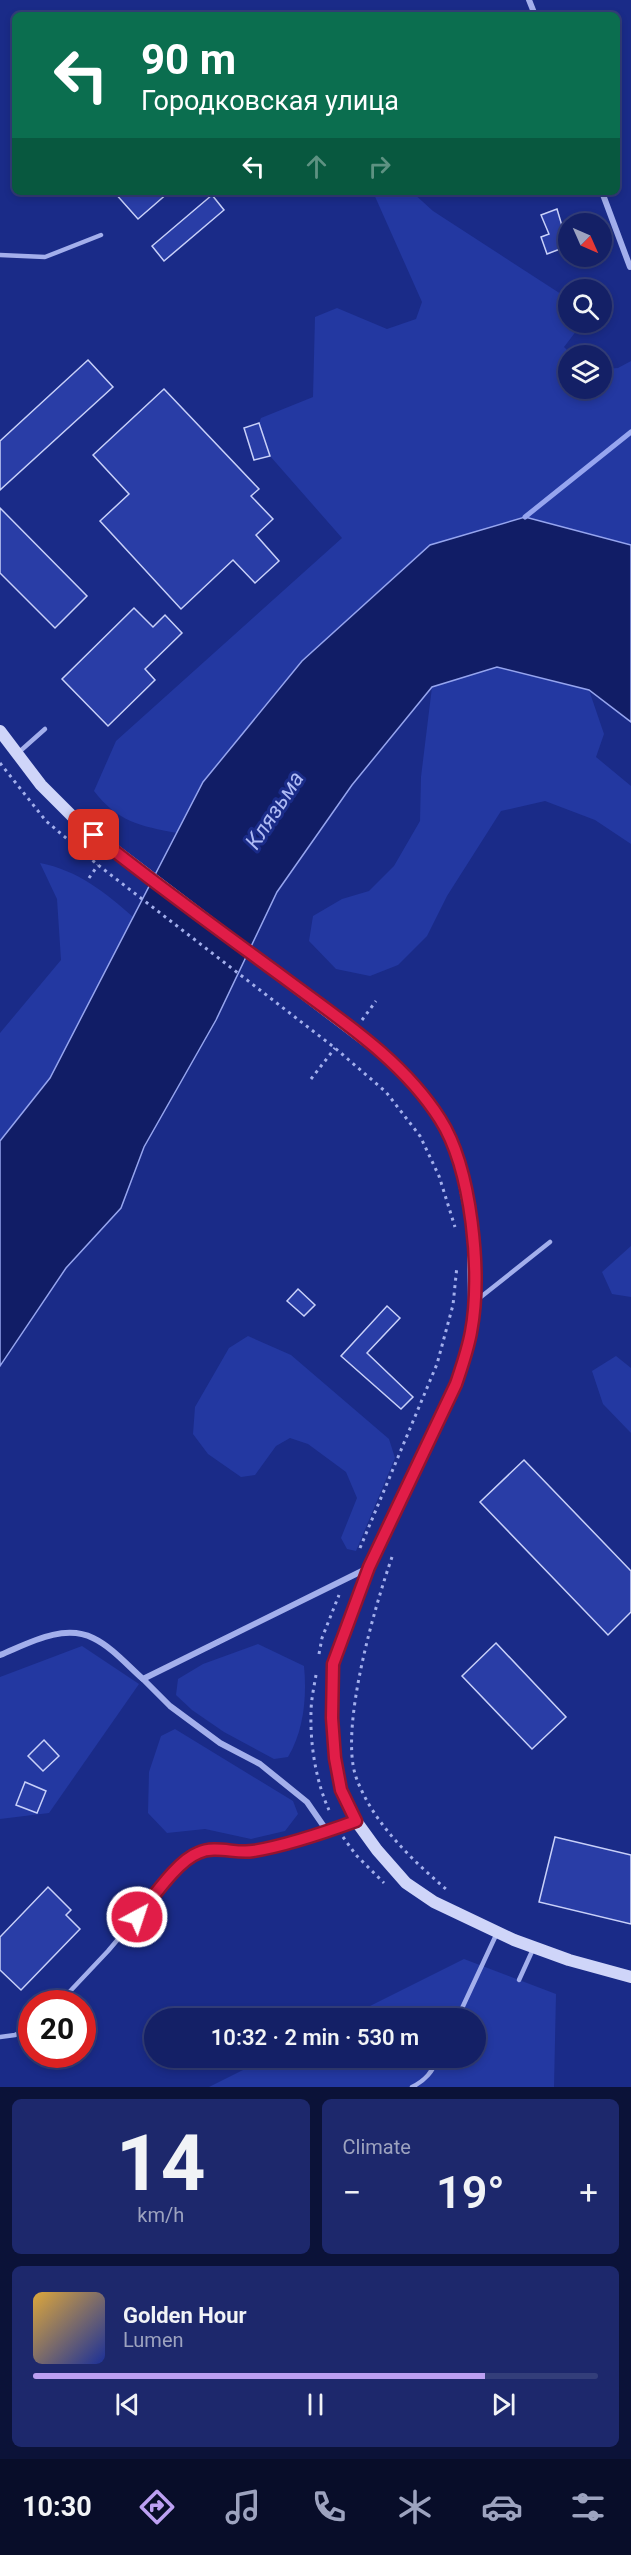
<!DOCTYPE html>
<html lang="en">
<head>
<meta charset="utf-8">
<style>
	:root { --surface:#142066; --page:#1d286c; --text:#f1f3f6; --muted:#9da3bf; --line:#333e7a; --accent:#bca0f2 }
	body { margin:0; font-family:Roboto,sans-serif; background:var(--page); color:var(--text); height:100vh; display:flex; flex-direction:column; font-size:22px; white-space:nowrap }
	* { box-sizing:border-box; margin:0 }
	p { font-size:20px; color:var(--muted) }
	.icon { flex:none; width:33px; height:33px; fill:none; stroke:currentColor; stroke-width:2; stroke-linecap:round; stroke-linejoin:round }
	.map { position:relative; height:2087px; overflow:hidden }
	.drawer { display:flex; flex-direction:column; gap:12px; padding:12px; background:#0b1238; flex:1 }
	.drawer>* { flex:none }
	.hud { position:absolute; left:12px; top:12px; width:608px; height:183px; border-radius:9px; box-shadow:0 3px 9px #0003,0 0 0 2px var(--line); background:#0b6e4f; color:#fff; overflow:hidden }
	.needle { width:39px; rotate:135deg }
	.buttons { position:absolute; left:558px; top:213px; display:grid; gap:12px }
	.buttons a { display:grid; place-items:center; width:54px; height:54px; border-radius:50%; background:var(--surface); box-shadow:0 3px 9px #0003,0 0 0 2px var(--line); font-size:30px }
	.speed { position:absolute; left:18px; top:1990px; display:flex; gap:12px; font-size:30px; font-weight:700; text-align:center }
	.speed>* { display:grid; place-content:center; width:78px; height:78px; border-radius:50%; background:var(--surface); box-shadow:0 3px 9px #0003,0 0 0 2px var(--line); line-height:1 }
	.speed .limit { border:9px solid #d22; background:#fff; color:#111 }
	.pin { position:absolute; display:grid; place-items:center; width:51px; height:51px; color:#fff; margin:-26px; border-radius:12px; box-shadow:0 3px 9px #0006 }
	.me { position:absolute; width:66px; margin:-33px; rotate:40deg; stroke-linejoin:round; filter:drop-shadow(0 0 4px #0008) }
	.turn { display:flex; align-items:center; gap:21px; height:126px; padding:0 30px; font-size:27px }
	.turn .icon { width:78px; height:78px; stroke-width:2.5 }
	.turn b { display:block; font-size:42px; line-height:51px }
	.lanes { display:flex; align-items:center; height:57px; padding:0 30px; background:#0003; justify-content:center; gap:30px; direction:ltr }
	.lanes .off { opacity:.35 }
	.big { font-size:45px; font-weight:600; line-height:1.1 }
	.drawer .widget { flex:1; display:flex; flex-direction:column; justify-content:center; gap:9px; min-width:0; padding:0 21px; border-radius:9px; background:var(--page) }
	.drawer .dial { align-items:center; gap:0 }
	.dial b { font-size:78px; line-height:1 }
	.song { display:flex; align-items:center; gap:18px }
	.cover { width:72px; height:72px; border-radius:9px; background:linear-gradient(135deg,hsl(40 70% 55%),hsl(230 70% 35%)) }
	.played { height:6px; border-radius:3px; background:linear-gradient(90deg,var(--accent) 80%,var(--line) 80%) }
	.keys { display:flex; justify-content:space-around; direction:ltr }
	.heat { display:flex; justify-content:space-between; align-items:center; font-size:33px; direction:ltr }
	.drawer .tiles { flex:1; display:grid; gap:12px; grid-template-columns:1fr 1fr }
	.widget:last-child { grid-column:span 2 }
	.trip { position:absolute; left:144px; top:2008px; width:342px; height:60px; border-radius:30px; background:var(--surface); box-shadow:0 3px 9px #0003,0 0 0 2px var(--line); font-weight:600; line-height:60px; text-align:center }
	.dock { display:flex; height:96px; justify-content:space-around; align-items:center; background:#080d29; color:var(--muted) }
	.dock .icon { width:42px; height:42px }
	.dock .selected { color:var(--accent) }
	.dock b { font-size:27px; color:var(--text) }
	.map>svg:first-child { display:block }
	.green { fill:#2338a1 }
	.water { fill:#111d66; stroke:#96a5ef; stroke-width:1.5 }
	.lines { fill:none; stroke-linecap:round; stroke-linejoin:round }
	.stream { stroke:#96a5ef; stroke-width:5 }
	.building { fill:#293da6; stroke:#c8d0f9; stroke-width:1.5 }
	.path { stroke:#a3afec; stroke-width:3; stroke-dasharray:3 4.5; stroke-linecap:butt }
	.lane { stroke:#a3afec; stroke-width:4.5 }
	.street { stroke:#a3afec; stroke-width:6 }
	.secondary { stroke:#cfd5f9; stroke-width:12 }
	.route-casing { stroke:#92132f; stroke-width:15 }
	.route { stroke:#e11d48; stroke-width:10 }
	.labels { text-anchor:middle; stroke-width:6; stroke-linejoin:round; paint-order:stroke }
	.water-label { font-size:22px; font-style:italic; fill:#aebaf4; stroke:#1a2b88 }
</style>
</head>
<body>
<div class="map">
<svg width="631" height="2087" viewBox="0 0 631 2087">
	<rect width="100%" height="100%" fill="#1a2b88"/>
	<g class="green">
		<path d="M373 192H412L433 211 564 296 568 307V322L574 323 577 330 564 347 572 355 568 356V388H602V369L618 368 631 361V545L525 517 203 782 177 833C140 826 118 822 94 791L116 741 342 538 270 456 259 423 261 418 313 397 315 317 337 308 387 329 416 319 422 302Z"/>
		<polygon points="496,667 589,690 604,734 596,757 631,786 631,844 595,820 545,801 501,811 447,896 427,936 398,965 370,976 336,969 309,941 313,916 342,899 369,891 394,866 420,821 421,777 432,687"/>
		<path d="M40 863C77 870 105 892 133 917L50 1078 0 1141V1033L61 960 57 899Z"/>
		<polygon points="631,1246 631,1297 612,1294 602,1272"/>
		<polygon points="248,1336 291,1355 389,1439 395,1458 356,1551 347,1549 341,1538 357,1498 346,1472 308,1444 290,1438 276,1446 255,1475 241,1477 208,1454 193,1434 195,1407 229,1348"/>
		<polygon points="616,1356 631,1368 631,1433 603,1404 592,1371"/>
		<path d="M258 1644 304 1666C307 1696 304 1730 288 1757L274 1759 224 1732 192 1710 176 1695 178 1679 203 1664Z"/>
		<polygon points="82,1646 139,1684 49,1813 0,1819 0,1677"/>
		<polygon points="175,1729 293,1801 298,1814 285,1831 251,1839 205,1829 167,1833 148,1813 149,1772 161,1736"/>
		<polygon points="464,1959 556,1994 554,2087 209,2087 267,2058 476,2058 476,2019 344,2019"/>
	</g>
	<polygon class="water" points="525,517 631,545 631,722 589,690 497,667 432,687 352,785 277,892 216,1020 144,1147 121,1208 66,1268 0,1366 0,1141 50,1078 203,782 302,661 430,545"/>
	<g class="lines">
		<polyline class="stream" points="525,517 631,432"/>
	</g>
	<g class="building">
		<polygon points="114,192 169,192 138,219"/>
		<polygon points="212,195 224,210 164,261 152,246"/>
		<polygon points="557,209 568,246 547,254 541,237 549,234 541,215"/>
		<polygon points="88,360 113,387 0,490 0,441"/>
		<polygon points="164,389 259,489 251,496 273,519 256,535 279,561 255,583 233,560 181,609 100,521 129,494 93,455"/>
		<polygon points="259,423 270,456 254,460 244,428"/>
		<polygon points="0,508 87,596 55,628 0,573"/>
		<polygon points="134,608 153,627 165,615 182,633 145,669 155,680 108,726 62,679"/>
		<polygon points="298,1289 315,1305 304,1316 287,1301"/>
		<polygon points="387,1306 400,1318 367,1353 413,1397 401,1409 341,1356"/>
		<polygon points="524,1460 631,1571 631,1612 608,1635 480,1502"/>
		<polygon points="496,1643 566,1717 532,1749 462,1676"/>
		<polygon points="44,1740 59,1756 43,1771 28,1756"/>
		<polygon points="25,1782 46,1791 37,1813 16,1805"/>
		<polygon points="555,1837 631,1855 631,1924 539,1902"/>
		<polygon points="48,1887 71,1910 66,1915 80,1929 21,1990 0,1970 0,1937"/>
	</g>
	<g class="lines">
		<g class="path">
			<polyline points="0,763 46,821 98,865 335,1048 386,1092 420,1136 439,1176 455,1227"/>
			<polyline points="89,878 98,865"/>
			<polyline points="362,1020 376,1001"/>
			<polyline points="311,1079 335,1048"/>
			<polyline points="360,1548 437,1364 453,1305 457,1266"/>
			<path d="M392 1557C375 1606 339 1728 356 1777 372 1822 411 1859 447 1890"/>
			<polyline points="319,1654 322,1638 339,1595"/>
			<path d="M316 1675C314 1687 311 1700 311 1713 310 1744 316 1782 329 1810"/>
			<polyline points="343,1837 356,1855 384,1883"/>
		</g>
		<g class="lane">
			<polyline points="0,255 45,257 101,235"/>
			<polyline points="18,753 45,729"/>
			<polyline points="477,1300 550,1242"/>
			<polyline points="519,1980 534,1947"/>
			<polyline points="58,2004 108,1951 181,1865 198,1853 220,1850 252,1852 353,1822"/>
			<polyline points="457,2019 497,1933"/>
			<polyline points="0,2037 15,2035 32,2026"/>
			<path d="M412 2087C426 2080 432 2072 438 2058"/>
		</g>
		<g class="street">
			<polyline points="529,0 535,15"/>
			<polyline points="602,192 630,267"/>
			<path d="M0 1655C27 1644 63 1623 93 1638 112 1647 128 1666 143 1679L368 1568"/>
			<polyline points="143,1679 170,1706 220,1743 260,1764 307,1802 327,1831"/>
		</g>
		<polyline class="secondary" points="0,731 41,785 78,822 378,1050 413,1083 427,1100 442,1121 451,1141 460,1163 470,1214 473,1243 474,1303 472,1330 456,1384 369,1567 333,1664 332,1718 335,1758 341,1790 356,1821 377,1850 406,1883 434,1902 514,1940 569,1960 631,1977"/>
	</g>
	<g class="lines">
		<defs>
			<path id="route" d="M94 835C155 884 219 930 283 977 339 1019 402 1059 440 1119 472 1169 482 1274 471 1332 468 1349 462 1366 456 1384L369 1567 333 1664 332 1718 335 1758 341 1790 356 1821C326 1832 285 1846 253 1851 236 1854 215 1845 198 1853 177 1861 152 1899 137 1917"/>
		</defs>
		<use href="#route" class="route-casing"/>
		<use href="#route" class="route"/>
	</g>
	<g class="labels">
		<g class="water-label">
			<text transform="translate(274 810) rotate(-57)" y="8">Клязьма</text>
		</g>
	</g>
</svg>
<div class="buttons">
<a><svg class="needle" viewBox="-14 -14 28 28"><path d="M0-13l5 13h-10z" fill="#e53935"/><path d="M0 13l5-13h-10z" fill="#9da3bf"/></svg></a>
<a><svg class="icon" aria-label="search" viewBox="0 0 24 24"><circle cx="10" cy="10" r="6"/><path d="M15 15l6 6"/></svg></a>
<a><svg class="icon" aria-label="layers" viewBox="0 0 24 24"><path d="M12 4l9 5-9 5-9-5zM3 14l9 5 9-5"/></svg></a>
</div>
<div class="speed"><div class="limit">20</div></div>
<div class="pin" style="left:94px;top:835px;background:#d93025"><svg class="icon" aria-label="arrive" viewBox="0 0 24 24"><path d="M6 21V4h12l-3 4 3 4H6"/></svg></div>
<svg class="me" style="left:137px;top:1917px" viewBox="-20 -20 40 40"><circle r="17" fill="#e11d48" stroke="#fff" stroke-width="3"/><path d="M0-11L8 9 0 5-8 9z" fill="#fff"/></svg>
<div class="trip">10:32 · 2 min · 530 m</div>
<div class="hud">
<div class="turn"><svg class="icon" aria-label="left" viewBox="0 0 24 24"><path d="M17 20v-9H6M10 6l-5 5 5 5"/></svg><div><b>90 m</b>Городковская улица</div></div>
<div class="lanes"><svg class="icon" aria-label="left" viewBox="0 0 24 24"><path d="M17 20v-9H6M10 6l-5 5 5 5"/></svg><svg class="icon off" aria-label="ahead" viewBox="0 0 24 24"><path d="M12 20V5M6 11l6-6 6 6"/></svg><svg class="icon off" aria-label="right" viewBox="0 0 24 24"><path d="M7 20v-9h11M14 6l5 5-5 5"/></svg></div>
</div>
</div>
<section class="drawer">
<div class="tiles">
<div class="widget dial"><b>14</b><p>km/h</p></div>
<div class="widget"><p>Climate</p>
<div class="heat"><a>−</a><b class="big">19°</b><a>+</a></div>
</div>
<div class="widget">
<div class="song"><i class="cover"></i><div><b>Golden Hour</b><p>Lumen</p></div></div>
<div class="played"></div>
<div class="keys"><svg class="icon" aria-label="previous" viewBox="0 0 24 24"><path d="M18 5L8 12l10 7zM5 5v14"/></svg><svg class="icon" aria-label="pause" viewBox="0 0 24 24"><path d="M8 5v14M16 5v14"/></svg><svg class="icon" aria-label="next" viewBox="0 0 24 24"><path d="M6 5l10 7-10 7zM19 5v14"/></svg></div>
</div>
</div>
</section>
<nav class="dock">
<b>10:30</b>
<svg class="icon selected" aria-label="directions" viewBox="0 0 24 24"><path d="M12 3l9 9-9 9-9-9zM9 14v-3h6M13 9l2 2-2 2"/></svg>
<svg class="icon" aria-label="music" viewBox="0 0 24 24"><path d="M9 18V5l10-2v13"/><circle cx="6" cy="18" r="3"/><circle cx="16" cy="16" r="3"/></svg>
<svg class="icon" aria-label="phone" viewBox="0 0 24 24"><path d="M5 4h4l2 5-3 2q2 4 5 5l2-3 5 2v4C11 20 4 13 5 4z"/></svg>
<svg class="icon" aria-label="climate" viewBox="0 0 24 24"><path d="M12 3v18M4 7l16 10M4 17L20 7"/></svg>
<svg class="icon" aria-label="car" viewBox="0 0 24 24"><path d="M5 17H2v-5l4-1 3-4h7l3 4 3 1v5h-3M9 17h6M6 11h13"/><circle cx="7" cy="17" r="2"/><circle cx="17" cy="17" r="2"/></svg>
<svg class="icon" aria-label="filters" viewBox="0 0 24 24"><path d="M4 7h16M4 17h16"/><circle cx="9" cy="7" r="2"/><circle cx="15" cy="17" r="2"/></svg>
</nav>
</body>
</html>
